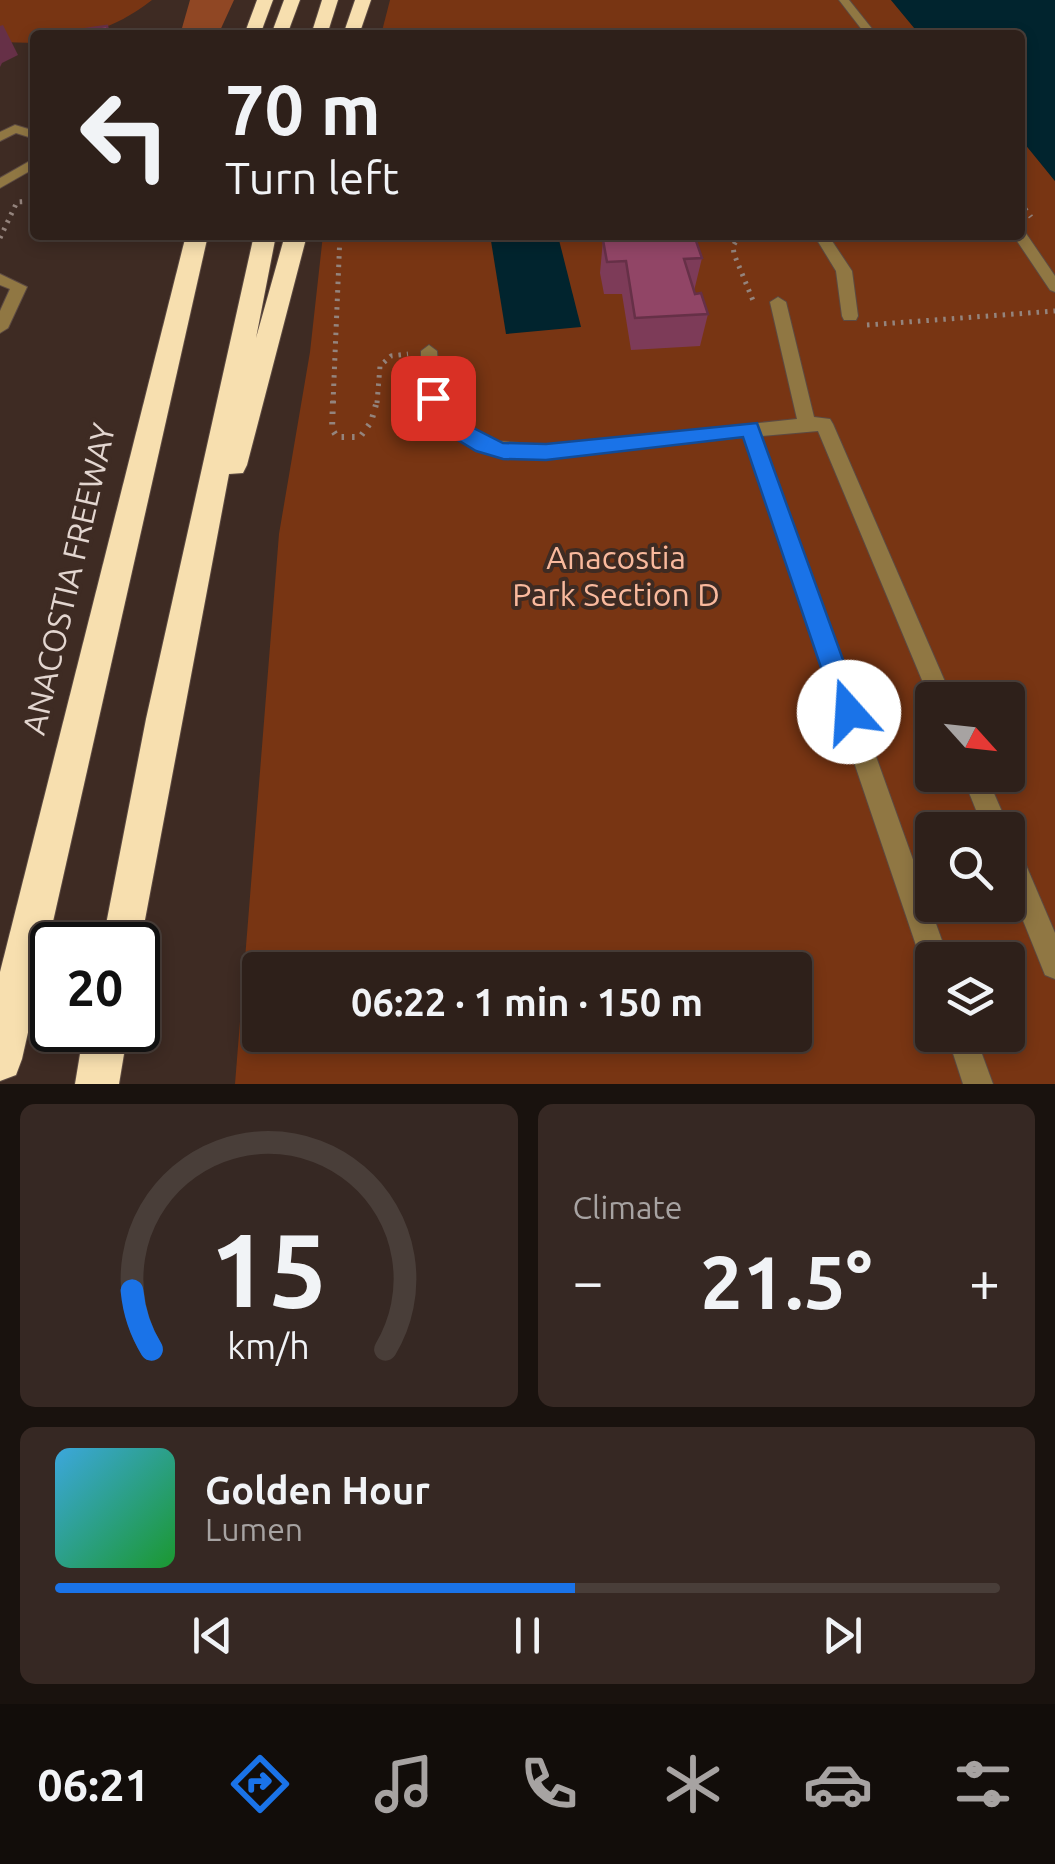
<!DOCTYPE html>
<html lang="en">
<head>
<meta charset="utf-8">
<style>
	:root { --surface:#2e201a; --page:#362823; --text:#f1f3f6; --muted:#a7a3a2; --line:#493e39; --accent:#1a73e8 }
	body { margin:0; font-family:Ubuntu,sans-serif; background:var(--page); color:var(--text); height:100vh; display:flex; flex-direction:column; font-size:38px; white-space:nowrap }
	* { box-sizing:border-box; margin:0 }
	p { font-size:32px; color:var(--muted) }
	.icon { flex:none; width:55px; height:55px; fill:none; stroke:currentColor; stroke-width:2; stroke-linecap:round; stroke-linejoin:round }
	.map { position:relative; height:1084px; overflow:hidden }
	.sheet { display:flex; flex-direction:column; gap:20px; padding:20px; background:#19120e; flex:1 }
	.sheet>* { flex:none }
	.banner { position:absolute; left:30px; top:30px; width:995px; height:210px; border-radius:10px; box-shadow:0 5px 15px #0003,0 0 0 2px var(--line); background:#2e201a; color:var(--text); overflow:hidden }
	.needle { width:65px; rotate:117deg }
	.controls { position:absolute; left:915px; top:682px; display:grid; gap:20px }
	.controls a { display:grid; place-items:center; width:110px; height:110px; border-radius:10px; background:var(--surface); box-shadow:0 5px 15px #0003,0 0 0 2px var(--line); font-size:50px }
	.speed { position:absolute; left:30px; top:922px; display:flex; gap:20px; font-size:50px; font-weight:700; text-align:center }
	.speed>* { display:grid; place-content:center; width:130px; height:130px; border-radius:50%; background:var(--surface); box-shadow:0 5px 15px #0003,0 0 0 2px var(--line); line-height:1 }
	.speed .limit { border:5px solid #111; border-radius:15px; background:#fff; color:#111 }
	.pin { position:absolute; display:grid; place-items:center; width:85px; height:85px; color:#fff; margin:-42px; border-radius:20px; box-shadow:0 5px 15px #0006 }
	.me { position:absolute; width:110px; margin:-55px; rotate:341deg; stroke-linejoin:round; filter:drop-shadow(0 0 8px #0008) }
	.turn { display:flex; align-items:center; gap:35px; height:210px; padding:0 30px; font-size:45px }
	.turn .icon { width:130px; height:130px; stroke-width:2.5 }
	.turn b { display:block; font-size:70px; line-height:85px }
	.big { font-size:75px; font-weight:700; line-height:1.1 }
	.sheet .tile { flex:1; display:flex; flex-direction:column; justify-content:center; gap:15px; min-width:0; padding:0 35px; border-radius:15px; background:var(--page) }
	.sheet .dial { align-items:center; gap:0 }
	.dial svg { height:260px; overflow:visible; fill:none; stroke:var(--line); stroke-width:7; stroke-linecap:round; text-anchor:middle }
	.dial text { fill:var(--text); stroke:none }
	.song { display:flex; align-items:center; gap:30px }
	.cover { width:120px; height:120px; border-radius:15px; background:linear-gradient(135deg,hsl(200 70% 55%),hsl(130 70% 35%)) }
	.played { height:10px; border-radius:5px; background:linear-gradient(90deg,var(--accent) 55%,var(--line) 55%) }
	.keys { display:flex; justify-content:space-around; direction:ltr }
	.heat { display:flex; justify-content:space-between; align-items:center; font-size:55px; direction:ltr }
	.sheet .tiles { flex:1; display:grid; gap:20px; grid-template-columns:1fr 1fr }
	.tile:last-child { grid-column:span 2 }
	.trip { position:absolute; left:242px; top:952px; width:570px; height:100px; border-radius:10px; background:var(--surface); box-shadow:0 5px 15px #0003,0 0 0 2px var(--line); font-weight:700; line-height:100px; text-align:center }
	.tabs { display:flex; height:160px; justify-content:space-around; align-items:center; background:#120d0a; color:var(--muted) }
	.tabs .icon { width:70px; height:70px }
	.tabs .active { color:var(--accent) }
	.tabs b { font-size:45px; color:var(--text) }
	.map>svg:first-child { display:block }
	.green { fill:#783513; fill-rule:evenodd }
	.forest { fill:#904724 }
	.water { fill:#01242e }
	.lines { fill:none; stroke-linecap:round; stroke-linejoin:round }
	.service-casing { stroke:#5c4a42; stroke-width:2 }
	.minor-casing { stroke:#5c4a42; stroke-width:2 }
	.tertiary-casing { stroke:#5c4a42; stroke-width:2 }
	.motorway-casing { stroke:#5c4a42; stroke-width:2 }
	.path-far1 { stroke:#94847d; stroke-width:5; stroke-dasharray:2.5 6; stroke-linecap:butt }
	.path { stroke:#94847d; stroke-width:6; stroke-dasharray:2.5 8; stroke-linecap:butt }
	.service { fill:#907743; fill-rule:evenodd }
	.minor { fill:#907743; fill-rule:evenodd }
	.tertiary { fill:#907743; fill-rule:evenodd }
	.motorway { fill:#f7dfaf; fill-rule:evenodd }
	.wall { fill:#7d3b58 }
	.shaded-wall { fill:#663047 }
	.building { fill:#914566; stroke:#663047; stroke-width:2.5 }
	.route { fill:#1a73e8; stroke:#114b97; stroke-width:2.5 }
	.labels { text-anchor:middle; stroke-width:8; stroke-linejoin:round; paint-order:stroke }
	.park-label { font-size:32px; fill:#f9b99d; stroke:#3e2b23 }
	.street-label { font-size:32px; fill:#e3d6d0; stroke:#3e2b23 }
</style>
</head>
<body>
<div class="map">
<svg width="1055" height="1084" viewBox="0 0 1055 1084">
	<rect width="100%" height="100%" fill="#3e2b23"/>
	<g class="green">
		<path d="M0 0H152C110 32 86 35 35 35V43L0 42Z"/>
		<polygon points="390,0 891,0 920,35 381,35"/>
		<path d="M1020 138 1055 181V1084H235L279 534 310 352 323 235H1020ZM932 700H1008V775H932ZM932 830H1008V905H932ZM932 960H1008V1035H932ZM260 970H795V1035H260Z"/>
	</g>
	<polygon class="forest" points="190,0 234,0 218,35 180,35"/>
	<g class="water">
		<polygon points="891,0 1055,0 1055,181 1020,138 1020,35 920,35"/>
		<polygon points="558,236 581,327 506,334 491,241"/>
	</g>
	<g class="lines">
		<defs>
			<g id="service">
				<polygon points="15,125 35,131 35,139 16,133 0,141 0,132"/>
				<polygon points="35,158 35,168 0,188 0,178"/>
				<polygon points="814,235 828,235 852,271 858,316 856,320 844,320 842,316 836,271"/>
				<path d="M778 297 786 302 814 417 830 419 833 424 953 700H932V704L818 431 761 436 949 960H932V973L925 970 921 960 744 437 546 459C499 459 442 450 425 399 420 384 421 367 421 351L429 345 437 351 440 393 448 411 470 432 496 441 546 445 797 419 770 302Z"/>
				<polygon points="962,775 986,775 1010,830 1008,835 1008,830 984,830"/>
				<polygon points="1008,840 1017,844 1055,933 1055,979 1045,975 1008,883"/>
				<polygon points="947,1035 975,1035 993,1084 963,1084"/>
			</g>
			<polygon id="minor" points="0,274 27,287 8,328 0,333 0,311 10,289 0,285"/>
			<g id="tertiary">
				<polygon points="839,0 849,0 877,35 866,35"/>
				<polygon points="1020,231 1025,232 1055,276 1055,292 1050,290 1013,235 1020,235"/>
			</g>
			<g id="motorway">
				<polygon points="257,0 273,0 260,35 244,35"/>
				<polygon points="284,0 300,0 287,35 271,35"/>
				<polygon points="322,0 338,0 327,35 311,35"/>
				<polygon points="355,0 371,0 359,35 343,35"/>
				<polygon points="186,235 208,235 22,1059 16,1075 0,1081 0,972"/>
				<polygon points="254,235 276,235 256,338 285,235 307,235 247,465 243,473 229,474 138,957 138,945 102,945 146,719"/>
				<polygon points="84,1030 128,1030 119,1084 75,1084"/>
			</g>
		</defs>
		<use href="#service" class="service-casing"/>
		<use href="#minor" class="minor-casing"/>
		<use href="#tertiary" class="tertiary-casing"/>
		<use href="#motorway" class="motorway-casing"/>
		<g class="path-far1">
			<polyline points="1020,202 1031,217"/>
			<polyline points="740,235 733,246 734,254 754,303"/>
			<polyline points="0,238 17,202 35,201"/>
			<polyline points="867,325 1055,311"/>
			<polyline points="333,403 340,235"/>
			<polyline points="377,403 380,366 391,356 408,354"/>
		</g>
		<polyline class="path" points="333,401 332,429 337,437 360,437 371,422 377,401"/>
		<use href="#service" class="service"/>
		<use href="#minor" class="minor"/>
		<use href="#tertiary" class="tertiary"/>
		<use href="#motorway" class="motorway"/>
	</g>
	<polygon class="wall" points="605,235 694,235 702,258 694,291 708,314 700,346 631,350 622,294 604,294 600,273 603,240 606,240"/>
	<polygon class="shaded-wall" points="3,25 18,55 2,63 0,67 0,26"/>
	<g class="building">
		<polygon points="107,26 109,35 85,35 85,29"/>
		<polygon points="615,235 694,235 702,258 684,259 695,294 701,293 708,314 635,318 626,261 607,262 603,240 616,240"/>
	</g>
	<polygon class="route" points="433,391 440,393 458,420 503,443 546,444 757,423 862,712 858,721 849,724 840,721 836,712 743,437 546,460 503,459 476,451 443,431 423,398"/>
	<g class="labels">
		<g class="park-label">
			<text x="616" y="569">Anacostia<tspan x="616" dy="37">Park Section D</tspan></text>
		</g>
		<g class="street-label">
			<text transform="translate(69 579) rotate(-77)" y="11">ANACOSTIA FREEWAY</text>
		</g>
	</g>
</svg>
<div class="controls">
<a><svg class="needle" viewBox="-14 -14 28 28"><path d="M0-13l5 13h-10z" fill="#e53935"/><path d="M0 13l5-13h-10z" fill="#a7a3a2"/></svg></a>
<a><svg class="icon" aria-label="search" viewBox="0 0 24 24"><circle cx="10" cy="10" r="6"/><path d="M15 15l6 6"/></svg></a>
<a><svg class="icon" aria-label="layers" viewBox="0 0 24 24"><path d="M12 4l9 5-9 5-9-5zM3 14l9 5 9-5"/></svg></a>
</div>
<div class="speed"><div class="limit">20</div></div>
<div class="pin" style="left:433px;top:398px;background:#d93025"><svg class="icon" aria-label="arrive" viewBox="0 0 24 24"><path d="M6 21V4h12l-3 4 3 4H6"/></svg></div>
<svg class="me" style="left:849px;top:712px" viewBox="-20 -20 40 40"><circle r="19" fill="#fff"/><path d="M0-13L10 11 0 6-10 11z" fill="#1a73e8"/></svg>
<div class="trip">06:22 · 1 min · 150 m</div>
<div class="banner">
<div class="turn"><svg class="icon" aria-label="left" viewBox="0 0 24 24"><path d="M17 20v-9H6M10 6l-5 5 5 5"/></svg><div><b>70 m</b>Turn left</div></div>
</div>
</div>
<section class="sheet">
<div class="tiles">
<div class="tile dial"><svg viewBox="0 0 100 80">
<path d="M14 69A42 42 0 1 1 86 69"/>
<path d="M14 69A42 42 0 0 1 8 51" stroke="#1a73e8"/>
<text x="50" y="56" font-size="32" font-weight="700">15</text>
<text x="50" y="72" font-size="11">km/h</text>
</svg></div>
<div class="tile"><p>Climate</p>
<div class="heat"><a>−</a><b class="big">21.5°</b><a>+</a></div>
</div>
<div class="tile">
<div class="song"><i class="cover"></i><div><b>Golden Hour</b><p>Lumen</p></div></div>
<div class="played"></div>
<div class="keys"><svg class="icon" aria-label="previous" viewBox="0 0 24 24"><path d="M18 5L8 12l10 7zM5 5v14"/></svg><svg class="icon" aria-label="pause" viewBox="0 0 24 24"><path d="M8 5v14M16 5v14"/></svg><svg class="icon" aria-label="next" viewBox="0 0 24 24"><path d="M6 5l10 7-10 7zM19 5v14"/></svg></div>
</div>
</div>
</section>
<nav class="tabs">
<b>06:21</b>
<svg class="icon active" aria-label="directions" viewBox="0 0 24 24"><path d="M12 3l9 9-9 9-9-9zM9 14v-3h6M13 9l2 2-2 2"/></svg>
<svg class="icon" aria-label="music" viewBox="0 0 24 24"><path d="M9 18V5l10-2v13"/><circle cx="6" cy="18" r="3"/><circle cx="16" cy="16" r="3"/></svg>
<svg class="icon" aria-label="phone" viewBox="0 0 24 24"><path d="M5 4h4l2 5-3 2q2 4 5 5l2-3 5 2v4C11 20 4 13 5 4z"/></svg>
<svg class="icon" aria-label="climate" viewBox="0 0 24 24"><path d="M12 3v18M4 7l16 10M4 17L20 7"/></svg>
<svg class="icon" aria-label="car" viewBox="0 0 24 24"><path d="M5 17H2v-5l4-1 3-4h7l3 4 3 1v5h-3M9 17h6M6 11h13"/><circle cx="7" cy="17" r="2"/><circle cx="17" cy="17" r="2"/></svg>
<svg class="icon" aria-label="filters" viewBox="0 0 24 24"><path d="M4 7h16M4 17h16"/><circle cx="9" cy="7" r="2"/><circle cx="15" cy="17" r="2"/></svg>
</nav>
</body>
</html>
